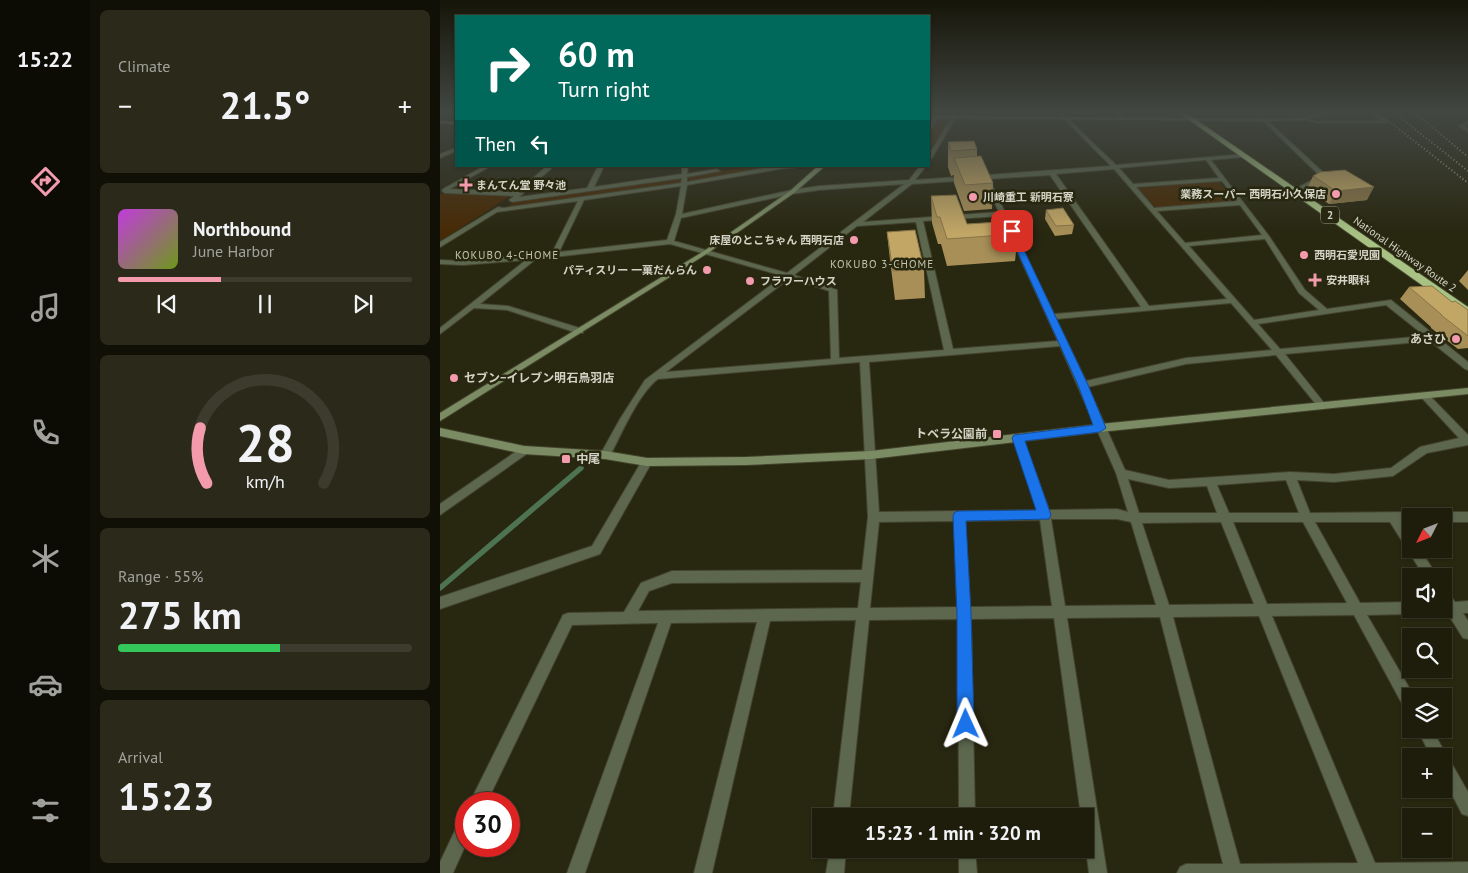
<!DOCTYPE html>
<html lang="en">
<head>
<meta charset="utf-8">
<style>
	:root { --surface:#1e1d0c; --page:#2b2a1a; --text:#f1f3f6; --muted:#a1a29d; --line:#3c3b2d; --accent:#f39aac }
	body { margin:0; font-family:"PT Sans","Noto Sans JP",sans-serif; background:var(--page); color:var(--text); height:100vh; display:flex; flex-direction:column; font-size:19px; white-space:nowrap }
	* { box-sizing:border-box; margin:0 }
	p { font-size:16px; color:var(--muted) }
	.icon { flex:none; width:28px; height:28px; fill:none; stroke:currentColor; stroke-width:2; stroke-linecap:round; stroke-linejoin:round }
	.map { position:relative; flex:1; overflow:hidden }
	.drawer { display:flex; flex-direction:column; gap:10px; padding:10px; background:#101007; width:350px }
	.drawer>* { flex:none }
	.banner { position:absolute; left:15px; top:15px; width:475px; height:152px; border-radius:0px; box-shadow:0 1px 4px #0004,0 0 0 1px var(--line); background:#00695c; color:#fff; overflow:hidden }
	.needle { width:32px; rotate:228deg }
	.fabs { position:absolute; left:962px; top:508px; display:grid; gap:10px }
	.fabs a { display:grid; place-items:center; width:50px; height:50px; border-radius:0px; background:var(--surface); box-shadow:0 1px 4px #0004,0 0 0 1px var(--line); font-size:25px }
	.speed { position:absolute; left:15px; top:792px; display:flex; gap:10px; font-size:25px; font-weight:700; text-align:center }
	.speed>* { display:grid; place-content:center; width:65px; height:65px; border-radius:50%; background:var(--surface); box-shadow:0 1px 4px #0004,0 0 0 1px var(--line); line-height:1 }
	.speed .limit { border:8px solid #d22; background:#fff; color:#111 }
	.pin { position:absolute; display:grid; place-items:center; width:42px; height:42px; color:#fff; margin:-21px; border-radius:10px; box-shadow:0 2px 8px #0006 }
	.me { position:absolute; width:55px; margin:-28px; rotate:359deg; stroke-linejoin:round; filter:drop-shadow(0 0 4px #0008) }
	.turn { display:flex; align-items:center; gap:18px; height:105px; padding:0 20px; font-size:22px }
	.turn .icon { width:65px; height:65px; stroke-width:2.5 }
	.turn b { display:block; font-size:35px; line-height:42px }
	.then { display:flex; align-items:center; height:48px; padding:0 20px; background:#0003; gap:10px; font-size:19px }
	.big { font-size:38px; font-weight:700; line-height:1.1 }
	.drawer .card { flex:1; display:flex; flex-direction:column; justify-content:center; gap:8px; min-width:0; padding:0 18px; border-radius:8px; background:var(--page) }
	.drawer .dial { align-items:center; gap:0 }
	.dial svg { height:130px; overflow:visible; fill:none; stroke:var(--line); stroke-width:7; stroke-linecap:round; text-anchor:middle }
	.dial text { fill:var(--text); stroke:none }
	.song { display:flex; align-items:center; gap:15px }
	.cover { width:60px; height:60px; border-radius:8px; background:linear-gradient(135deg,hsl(290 70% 55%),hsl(80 70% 35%)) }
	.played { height:5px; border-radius:2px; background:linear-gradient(90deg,var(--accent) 35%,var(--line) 35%) }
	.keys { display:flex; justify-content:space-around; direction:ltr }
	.heat { display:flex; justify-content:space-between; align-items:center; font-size:28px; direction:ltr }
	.charge { height:8px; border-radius:4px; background:linear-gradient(90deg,#34c759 55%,var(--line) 0) }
	.trip { position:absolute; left:372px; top:808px; width:282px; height:50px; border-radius:0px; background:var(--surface); box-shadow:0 1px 4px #0004,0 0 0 1px var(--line); font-weight:700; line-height:50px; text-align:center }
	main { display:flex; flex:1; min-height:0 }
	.tabs { display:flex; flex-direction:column; width:90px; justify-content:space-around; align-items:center; background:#0c0c05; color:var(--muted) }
	.tabs .icon { width:35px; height:35px }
	.tabs .current { color:var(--accent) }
	.tabs b { font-size:22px; color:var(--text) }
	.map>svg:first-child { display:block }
	.green { fill:#472a05 }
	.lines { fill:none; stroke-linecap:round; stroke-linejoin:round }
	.stream { stroke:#4d7350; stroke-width:5.5 }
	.street-casing { stroke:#44432d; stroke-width:2 }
	.secondary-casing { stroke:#44432d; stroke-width:2 }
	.highway-casing { stroke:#44432d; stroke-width:2 }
	.street { fill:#5c674e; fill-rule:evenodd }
	.secondary { fill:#7b8c64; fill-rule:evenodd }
	.highway { fill:#a7c283; fill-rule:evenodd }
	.rail { stroke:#b2b2a2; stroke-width:2; stroke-dasharray:1 2.5; stroke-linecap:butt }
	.wall { fill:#a78f57 }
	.shaded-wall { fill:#887447 }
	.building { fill:#c2a665; stroke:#887447 }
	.route { fill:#1a73e8; stroke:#114b97 }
	.poi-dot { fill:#f39aac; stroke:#282710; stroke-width:2 }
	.labels { text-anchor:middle; stroke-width:5; stroke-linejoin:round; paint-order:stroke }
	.far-poi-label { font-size:11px; font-weight:bold; fill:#d4d4c6; stroke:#282710; text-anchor:start }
	.shield { fill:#282710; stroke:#a0a08f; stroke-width:1 }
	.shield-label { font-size:11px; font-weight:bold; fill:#d4d4c6 }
	.far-street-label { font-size:11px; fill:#d4d4c6; stroke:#282710 }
	.far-neighbourhood-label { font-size:11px; letter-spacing:1px; fill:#c4c4a8; stroke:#282710 }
	.poi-label { font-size:12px; font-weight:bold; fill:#d4d4c6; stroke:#282710; text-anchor:end }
</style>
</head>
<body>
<main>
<nav class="tabs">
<b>15:22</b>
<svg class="icon current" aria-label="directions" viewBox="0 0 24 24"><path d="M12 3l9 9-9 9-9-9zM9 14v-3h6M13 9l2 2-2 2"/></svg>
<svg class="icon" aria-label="music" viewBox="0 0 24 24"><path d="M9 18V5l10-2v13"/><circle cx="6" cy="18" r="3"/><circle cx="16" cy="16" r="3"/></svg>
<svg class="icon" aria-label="phone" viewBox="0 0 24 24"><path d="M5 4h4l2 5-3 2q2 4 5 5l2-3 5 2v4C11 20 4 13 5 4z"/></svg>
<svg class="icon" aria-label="climate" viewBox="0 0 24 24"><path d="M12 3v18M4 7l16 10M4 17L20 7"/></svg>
<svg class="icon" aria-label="car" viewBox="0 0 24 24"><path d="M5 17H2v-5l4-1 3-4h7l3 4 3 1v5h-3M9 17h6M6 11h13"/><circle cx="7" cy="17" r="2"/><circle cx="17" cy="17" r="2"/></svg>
<svg class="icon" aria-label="filters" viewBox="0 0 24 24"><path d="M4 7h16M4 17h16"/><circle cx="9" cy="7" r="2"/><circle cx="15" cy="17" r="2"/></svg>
</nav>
<section class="drawer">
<div class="card"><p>Climate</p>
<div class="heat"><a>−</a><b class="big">21.5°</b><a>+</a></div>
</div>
<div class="card">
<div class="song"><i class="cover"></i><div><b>Northbound</b><p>June Harbor</p></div></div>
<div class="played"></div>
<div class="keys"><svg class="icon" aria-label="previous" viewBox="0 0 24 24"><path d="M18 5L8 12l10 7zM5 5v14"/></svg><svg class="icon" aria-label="pause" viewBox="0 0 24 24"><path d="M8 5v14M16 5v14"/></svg><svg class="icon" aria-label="next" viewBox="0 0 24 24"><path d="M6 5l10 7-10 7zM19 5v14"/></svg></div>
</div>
<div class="card dial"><svg viewBox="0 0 100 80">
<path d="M14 69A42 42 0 1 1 86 69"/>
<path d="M14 69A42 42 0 0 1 10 35" stroke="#f39aac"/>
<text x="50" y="56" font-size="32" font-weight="700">28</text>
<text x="50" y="72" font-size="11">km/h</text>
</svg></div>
<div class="card"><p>Range · 55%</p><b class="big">275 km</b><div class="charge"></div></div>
<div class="card"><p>Arrival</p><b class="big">15:23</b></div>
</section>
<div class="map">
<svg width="1028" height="873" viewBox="0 0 1028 873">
	<rect width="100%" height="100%" fill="#282710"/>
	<g class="green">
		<path d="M501 120 509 121 489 151C489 138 489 126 501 120Z"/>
		<polygon points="313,166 345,166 249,182 249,177"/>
		<polygon points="242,178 242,183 64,208 75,202"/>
		<polygon points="774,181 779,182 795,202 719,208 715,207 698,188"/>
		<polygon points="5,192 72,195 0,241 0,195"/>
	</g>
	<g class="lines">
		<polyline class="stream" points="0,588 141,468"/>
		<defs>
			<g id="street">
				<polygon points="512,112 516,112 516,117 492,158 489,160 489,154 512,117"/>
				<path d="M617 112H621L676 165 805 154V156L803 157 771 160 829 236 865 290 887 309 951 300 1028 362V370L1025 369 990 341 845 354 885 404 887 406 882 409 879 408 836 355 746 364 648 387 685 470 729 480 850 472 894 474 951 468 980 447 1019 438 981 397 979 395 981 393H987L1028 435V445L987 453 953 476 894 482 857 480 870 513 971 512 975 514 976 516H971V522H962L971 536V549H980L997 576H984L950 522H875L920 603 971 602V609H977L976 612 971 614 927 615 974 696H971V713L966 711 914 615 832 616 935 863 1028 862V873H737L740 867 746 864H783L720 617 627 618 667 873H649L646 849V816H641L614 618 531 619 535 816H519L518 619 429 620 409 816H393L416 620 330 621 272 873H254L317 622 231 623 145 873H127L218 623 132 625 46 804H29L123 615 128 613 184 612 201 583 232 571 422 570 428 517 420 362 218 379C198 394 181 435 169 458H161L160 455 180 419 205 380 343 276 230 244 96 259 40 304 68 306 143 329V333H137L67 310 34 308 0 334V328L86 260 23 265 0 264V260L23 261 112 253 138 201 57 212 2 246 0 247V242L58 207 63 208 241 183 242 178 72 202 69 200 74 196 5 193 2 191 3 189 44 166H51L10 189 77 192 107 166H114L79 197 147 188 158 166H164L154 187 242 174V166H248L247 174 277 169 280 171 247 177V182L335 166H370L340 169 247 185 242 214 352 190 379 186 469 180 480 166H486L475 180 671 166ZM766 160 779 178 693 184 679 168ZM674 169 787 299 709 306 616 174ZM610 175 701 307 614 314 550 181 545 182 559 212 423 222 472 184ZM782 181 797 201 714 208 696 187ZM464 184 347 273 234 241 241 218 352 194 379 190ZM241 186 236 214 227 240 119 252 144 200ZM800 205 822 235 745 243 717 211ZM561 216 618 341 513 349 483 221ZM476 222 504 350 399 358 397 290 354 275 417 226ZM825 239 859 293 879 310 814 320 749 246ZM350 278 389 291 391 359 226 372ZM791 303 832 350 746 358 646 381 616 319ZM946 305 985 336 840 349 818 324ZM620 346 676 473 688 512 677 509 609 510 583 438 578 434 573 438 598 510 439 512 429 362ZM688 479 729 488 767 486 777 513H699ZM846 480 859 513H789L777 485ZM611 519H677L691 522 716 605 625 606ZM600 520 612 606 530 607 525 521ZM514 521 517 607 430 608 439 522ZM781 522 814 604 729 605 702 523ZM793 522H863L907 603 827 604ZM421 582 418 608 198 611 209 591 232 583ZM819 616 918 863 800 864 733 617Z"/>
				<polygon points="673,112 678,112 685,118 681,119"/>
				<polygon points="814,112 818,112 886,175 886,177 857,192 853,192 853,190 880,176"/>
				<polygon points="929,112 934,112 948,122 946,123 878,123 861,119 863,118 878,121 941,121"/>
				<polygon points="495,116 499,117 491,129 489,129 489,125"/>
				<polygon points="1028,121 1028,124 1024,126 1028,129 1028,132 1018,126"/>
				<polygon points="16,148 16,151 0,158 0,154"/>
				<polygon points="84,446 88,447 89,450 88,453 0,515 0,504"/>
				<polygon points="207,458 211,459 212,462 160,554 0,609 0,597 152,546 203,459"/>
				<polygon points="1004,512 1028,512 1028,522 1004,522 1004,516 999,516 1000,514"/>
				<polygon points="1004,590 1008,592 1015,602 1028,601 1028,613 1023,613 1028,621 1028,639 1023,638 1008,614 1002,612 1001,609 1004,609"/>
				<polygon points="977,729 992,729 1004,751 1006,757 1009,759 1028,792 1028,816 1022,814 1004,779 1004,756 991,756"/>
				<polygon points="26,818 26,844 13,873 0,873 0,862 20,820"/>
				<polygon points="390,849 406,849 404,873 386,873"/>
				<polygon points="519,849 535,849 537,873 519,873"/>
			</g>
			<g id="secondary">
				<polygon points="888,112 895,112 863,120 826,121 489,118 489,116 826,119 863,118"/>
				<polygon points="0,121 16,122 16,124 0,123"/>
				<polygon points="378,166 385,166 354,193 268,253 0,421 0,413 264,251 350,191"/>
				<polygon points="1028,388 1028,394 660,432 431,459 306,465 207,466 165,459 84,454 0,436 0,428 84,446 165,451 207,458 306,457 431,451 660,424"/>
			</g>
			<polygon id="highway" points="738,112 745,112 1028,307 1028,316 1024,315"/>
		</defs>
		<use href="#street" class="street-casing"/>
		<use href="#secondary" class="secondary-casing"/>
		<use href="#highway" class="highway-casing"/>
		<use href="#street" class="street"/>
		<use href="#secondary" class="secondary"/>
		<use href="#highway" class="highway"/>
		<g class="rail">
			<polyline points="937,112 1028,183"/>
			<polyline points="953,112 1028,171"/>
			<polyline points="974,112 1028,157"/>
			<polyline points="1015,112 1028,115"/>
		</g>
	</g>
	<g class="wall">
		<polygon points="508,142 537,149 537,157 553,183 552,209 524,211 514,183 514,175 511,176 508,167"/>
		<polygon points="873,176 927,200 889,204 867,189"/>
		<polygon points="491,196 527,224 578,234 575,261 507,266 501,244 498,244 492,223"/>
		<polygon points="606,210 634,225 632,234 615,236 605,219"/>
		<polygon points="447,232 484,269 485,298 455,300 450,260"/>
		<polygon points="1028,270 1028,290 1019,281"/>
		<polygon points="969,287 1012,302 1028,310 1028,348 1018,349 991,328 991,327 960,299"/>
	</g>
	<polygon class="shaded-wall" points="934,187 927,200 889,204 896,191"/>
	<g class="building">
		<polygon points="534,141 537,149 511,151 508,142"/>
		<polygon points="541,156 553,183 525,185 514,158"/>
		<polygon points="905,170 934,187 896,191 873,176 880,172"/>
		<polygon points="516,195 527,224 576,221 578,234 507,239 500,217 497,217 491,196"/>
		<polygon points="623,208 634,225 616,226 606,210"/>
		<polygon points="475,230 484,269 453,271 447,232"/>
		<polygon points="992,286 1012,302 1015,301 1028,310 1028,336 1001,315 1002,315 969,287"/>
	</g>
	<linearGradient id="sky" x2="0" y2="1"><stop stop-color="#161509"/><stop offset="0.48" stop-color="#424742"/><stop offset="1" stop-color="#424742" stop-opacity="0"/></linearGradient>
	<rect width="1028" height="234" fill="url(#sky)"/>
	<polygon class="route" points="569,229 575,231 648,385 666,428 660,432 585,441 611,515 609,519 526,521 531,613 534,724 531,730 526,732 520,730 517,724 517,613 513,516 515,512 519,511 596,510 572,438 574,435 653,425 638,385 568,231"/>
	<g class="poi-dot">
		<path d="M23.5 177.5h5v5h5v5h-5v5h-5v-5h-5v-5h5z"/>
		<circle cx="896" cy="194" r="5"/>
		<circle cx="533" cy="197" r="5"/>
		<circle cx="414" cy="240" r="5"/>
		<circle cx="864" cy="255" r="5"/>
		<circle cx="267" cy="270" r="5"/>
		<path d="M872.5 272.5h5v5h5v5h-5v5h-5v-5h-5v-5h5z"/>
		<circle cx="310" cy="281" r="5"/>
		<circle cx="1016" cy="339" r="5"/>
		<circle cx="14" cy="378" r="5"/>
		<rect x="552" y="429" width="10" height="10" rx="2.5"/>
		<rect x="121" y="454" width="10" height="10" rx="2.5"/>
	</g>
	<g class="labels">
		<g class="far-poi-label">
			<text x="36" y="189">まんてん堂 野々池</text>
			<text x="886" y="198" text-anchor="end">業務スーパー 西明石小久保店</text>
			<text x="543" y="201">川崎重工 新明石寮</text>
			<text x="404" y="244" text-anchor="end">床屋のとこちゃん 西明石店</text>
			<text x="874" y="259">西明石愛児園</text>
			<text x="257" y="274" text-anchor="end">パティスリー 一菓だんらん</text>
			<text x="886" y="284">安井眼科</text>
			<text x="320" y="285">フラワーハウス</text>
		</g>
		<rect class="shield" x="881" y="206.5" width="18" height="17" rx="4"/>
		<g class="shield-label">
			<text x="890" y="219">2</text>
		</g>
		<g class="far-street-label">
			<text transform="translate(965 254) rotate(35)" y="4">National Highway Route 2</text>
		</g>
		<g class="far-neighbourhood-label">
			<text x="67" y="259">KOKUBO 4-CHOME</text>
			<text x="442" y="268">KOKUBO 3-CHOME</text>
		</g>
		<g class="poi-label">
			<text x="1006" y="343">あさひ</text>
			<text x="24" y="382" text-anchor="start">セブン−イレブン明石鳥羽店</text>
			<text x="547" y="438">トベラ公園前</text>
			<text x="136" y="463" text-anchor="start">中尾</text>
		</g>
	</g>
</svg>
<div class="fabs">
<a><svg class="needle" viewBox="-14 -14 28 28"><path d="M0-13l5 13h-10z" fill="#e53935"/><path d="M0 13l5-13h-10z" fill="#a1a29d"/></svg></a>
<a><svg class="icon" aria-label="sound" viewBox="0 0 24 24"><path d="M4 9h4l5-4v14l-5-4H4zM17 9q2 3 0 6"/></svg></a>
<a><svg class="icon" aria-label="search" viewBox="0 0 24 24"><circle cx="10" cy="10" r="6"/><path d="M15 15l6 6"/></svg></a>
<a><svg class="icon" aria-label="layers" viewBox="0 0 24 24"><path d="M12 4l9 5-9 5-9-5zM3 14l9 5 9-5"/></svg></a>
<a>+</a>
<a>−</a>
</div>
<div class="speed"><div class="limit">30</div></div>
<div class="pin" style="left:572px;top:231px;background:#d93025"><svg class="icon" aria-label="arrive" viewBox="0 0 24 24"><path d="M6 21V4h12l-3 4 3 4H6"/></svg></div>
<svg class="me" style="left:526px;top:724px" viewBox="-20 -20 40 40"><path d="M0-17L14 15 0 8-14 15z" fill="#1a73e8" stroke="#fff" stroke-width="4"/></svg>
<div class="trip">15:23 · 1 min · 320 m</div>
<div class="banner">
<div class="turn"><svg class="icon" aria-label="right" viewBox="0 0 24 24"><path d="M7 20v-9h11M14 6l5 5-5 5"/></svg><div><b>60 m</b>Turn right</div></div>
<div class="then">Then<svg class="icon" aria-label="left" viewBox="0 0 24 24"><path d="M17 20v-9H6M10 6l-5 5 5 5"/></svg></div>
</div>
</div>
</main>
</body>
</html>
